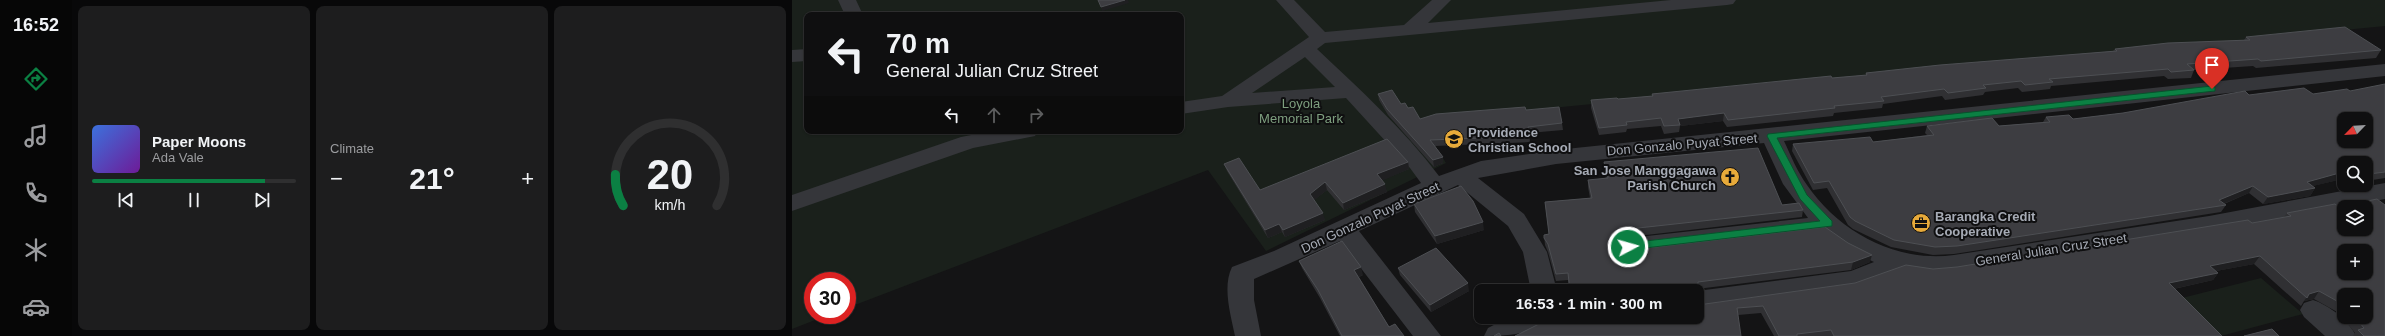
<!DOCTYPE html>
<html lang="en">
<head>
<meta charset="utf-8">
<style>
	:root { --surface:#0f0f10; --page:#1d1d1e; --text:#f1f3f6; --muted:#9b9c9f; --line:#2f2f30; --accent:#0b8043 }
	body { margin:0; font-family:Helvetica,sans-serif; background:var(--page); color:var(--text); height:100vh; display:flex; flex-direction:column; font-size:15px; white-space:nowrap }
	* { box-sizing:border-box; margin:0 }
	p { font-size:13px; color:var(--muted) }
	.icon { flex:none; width:22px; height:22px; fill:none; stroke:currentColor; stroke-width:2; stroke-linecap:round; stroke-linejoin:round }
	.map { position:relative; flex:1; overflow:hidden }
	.panel { display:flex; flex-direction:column; gap:6px; padding:6px; background:#080809; width:720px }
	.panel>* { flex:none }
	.top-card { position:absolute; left:12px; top:12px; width:380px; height:122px; border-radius:8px; box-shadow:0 1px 3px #0004,0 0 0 1px var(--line); background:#0f0f10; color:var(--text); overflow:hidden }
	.needle { width:26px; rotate:245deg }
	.controls { position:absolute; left:1545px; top:112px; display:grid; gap:8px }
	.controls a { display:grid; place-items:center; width:36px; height:36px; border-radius:8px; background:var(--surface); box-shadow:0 1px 3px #0004,0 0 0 1px var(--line); font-size:20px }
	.speed { position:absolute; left:12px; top:272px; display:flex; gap:8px; font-size:20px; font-weight:700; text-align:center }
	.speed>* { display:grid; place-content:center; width:52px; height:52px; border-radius:50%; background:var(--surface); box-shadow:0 1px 3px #0004,0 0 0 1px var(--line); line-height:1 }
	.speed .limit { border:6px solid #d22; background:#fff; color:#111 }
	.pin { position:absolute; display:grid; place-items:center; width:34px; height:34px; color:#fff; margin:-41px -17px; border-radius:50% 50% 50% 0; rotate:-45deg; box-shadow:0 0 4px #0007 }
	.pin .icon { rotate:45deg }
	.me { position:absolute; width:44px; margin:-22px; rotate:84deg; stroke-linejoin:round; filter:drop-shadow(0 0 3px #0008) }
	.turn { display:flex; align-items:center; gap:14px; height:84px; padding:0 16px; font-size:18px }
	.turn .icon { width:52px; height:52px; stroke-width:2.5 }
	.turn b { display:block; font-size:28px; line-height:34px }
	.lanes { display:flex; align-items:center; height:38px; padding:0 16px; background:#0003; justify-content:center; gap:20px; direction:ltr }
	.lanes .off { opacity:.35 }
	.big { font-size:30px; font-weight:700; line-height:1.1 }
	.panel .card { flex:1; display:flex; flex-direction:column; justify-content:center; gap:6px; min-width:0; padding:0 14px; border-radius:8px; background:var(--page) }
	.panel .dial { align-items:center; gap:0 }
	.dial svg { height:104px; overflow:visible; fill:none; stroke:var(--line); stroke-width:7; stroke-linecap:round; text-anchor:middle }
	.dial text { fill:var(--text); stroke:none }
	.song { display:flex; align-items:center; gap:12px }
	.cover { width:48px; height:48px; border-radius:6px; background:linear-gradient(135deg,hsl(220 70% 55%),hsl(280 70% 35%)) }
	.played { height:4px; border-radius:2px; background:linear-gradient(90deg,var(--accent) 85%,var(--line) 85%) }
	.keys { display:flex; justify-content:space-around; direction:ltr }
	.heat { display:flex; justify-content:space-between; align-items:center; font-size:22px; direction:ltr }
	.panel .tiles { flex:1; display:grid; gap:6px; grid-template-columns:repeat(3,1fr) }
	.trip { position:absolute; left:682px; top:284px; width:230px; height:40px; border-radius:8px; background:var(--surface); box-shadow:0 1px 3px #0004,0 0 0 1px var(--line); font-weight:700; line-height:40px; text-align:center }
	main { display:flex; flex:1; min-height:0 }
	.tabs { display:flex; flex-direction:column; width:72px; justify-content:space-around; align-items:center; background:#060606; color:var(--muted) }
	.tabs .icon { width:28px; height:28px }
	.tabs .on { color:var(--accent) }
	.tabs b { font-size:18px; color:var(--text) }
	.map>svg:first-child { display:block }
	.green { fill:#1a201b; fill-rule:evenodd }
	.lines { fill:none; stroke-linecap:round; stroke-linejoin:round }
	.minor { fill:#35363a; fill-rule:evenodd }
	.wall { fill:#303033; fill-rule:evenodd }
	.shaded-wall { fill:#1f1f21 }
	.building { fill:#3d3d41; stroke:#4d4f53; fill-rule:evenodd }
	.route { fill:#0b8043; stroke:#07532c }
	.labels { text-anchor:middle; stroke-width:4; stroke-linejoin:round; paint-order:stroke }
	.park-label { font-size:13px; fill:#7e9f7f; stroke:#0f0f10 }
	.poi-label { font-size:13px; font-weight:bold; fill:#a6abb5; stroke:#0f0f10; text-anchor:start }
	.street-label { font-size:13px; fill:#a6abb5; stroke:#0f0f10 }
</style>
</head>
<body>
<main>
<nav class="tabs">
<b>16:52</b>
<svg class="icon on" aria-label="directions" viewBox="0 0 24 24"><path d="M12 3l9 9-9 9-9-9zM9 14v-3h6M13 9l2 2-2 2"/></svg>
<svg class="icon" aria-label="music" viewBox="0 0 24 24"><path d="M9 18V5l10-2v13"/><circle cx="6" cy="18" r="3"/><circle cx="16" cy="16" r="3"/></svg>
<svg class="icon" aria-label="phone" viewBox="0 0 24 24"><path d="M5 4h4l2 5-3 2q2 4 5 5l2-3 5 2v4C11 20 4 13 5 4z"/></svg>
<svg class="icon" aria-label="climate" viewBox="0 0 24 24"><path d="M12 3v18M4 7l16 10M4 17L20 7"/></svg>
<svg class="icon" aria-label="car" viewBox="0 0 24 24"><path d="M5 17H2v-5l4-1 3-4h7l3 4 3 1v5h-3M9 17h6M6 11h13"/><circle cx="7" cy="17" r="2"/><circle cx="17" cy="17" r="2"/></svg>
</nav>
<section class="panel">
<div class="tiles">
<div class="card">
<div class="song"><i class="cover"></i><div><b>Paper Moons</b><p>Ada Vale</p></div></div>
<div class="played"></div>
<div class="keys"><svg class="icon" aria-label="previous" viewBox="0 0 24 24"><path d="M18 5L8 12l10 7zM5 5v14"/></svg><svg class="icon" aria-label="pause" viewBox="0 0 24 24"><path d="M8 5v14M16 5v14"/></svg><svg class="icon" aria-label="next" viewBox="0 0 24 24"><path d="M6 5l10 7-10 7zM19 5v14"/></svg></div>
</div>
<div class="card"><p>Climate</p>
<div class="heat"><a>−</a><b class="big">21°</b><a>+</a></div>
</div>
<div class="card dial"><svg viewBox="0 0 100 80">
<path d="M14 69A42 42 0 1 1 86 69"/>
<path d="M14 69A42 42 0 0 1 8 45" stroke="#0b8043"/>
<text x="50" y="56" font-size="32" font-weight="700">20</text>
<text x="50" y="72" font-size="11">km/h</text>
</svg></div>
</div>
</section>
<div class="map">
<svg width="1593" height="336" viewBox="0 0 1593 336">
	<rect width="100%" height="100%" fill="#141415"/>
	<g class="green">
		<path d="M0 0H1593V26L628 121 654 163 474 251 416 170 55 308V281H21V315H36L0 329ZM15 15H389V131H15Z"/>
		<polygon points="1469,278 1511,314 1429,336 1390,298"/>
	</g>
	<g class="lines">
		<g class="minor">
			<polygon points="46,0 64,0 71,15 53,15"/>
			<path d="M484 0H502L533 32 612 25 640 0H659L636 23 879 0H944L941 4 935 5 533 43 525 49C567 89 612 129 647 176L689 161 764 150 1593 64V76L992 141C999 156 1005 171 1015 185 1047 232 1105 263 1162 255L1417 216 1593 183V199L1417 232 1162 273 1138 275 1111 271 1061 289 905 311V291L1059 271 1082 262 1055 249 1032 233 837 256 828 253 825 247 828 241 837 238 1016 218 991 184 972 143 764 164 686 178 732 214 755 252 765 291H739L731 252 716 226 666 185 567 231 649 336H621L548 241 462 279V300L469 336H443C439 316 430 287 440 267L482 251 629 183 618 168 554 98 436 107 389 114V102L430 96 517 37ZM513 57 543 87 460 93Z"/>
			<polygon points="15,49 15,61 0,62 0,50"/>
			<polygon points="200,131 246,131 243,136 181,148 0,211 0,195 169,137"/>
			<path d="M1521 300C1537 305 1557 321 1564 336H1533L1512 317 1508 310 1512 303Z"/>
			<path d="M717 317H753C741 336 713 336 692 336L696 328Z"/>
		</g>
	</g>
	<g class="wall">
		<polygon points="1454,37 1589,50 1584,58 1464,68 1461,66 1402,70 1399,78 1376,79 1372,76 1259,86 1258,89 1230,92 1226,88 1193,92 1191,95 1153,100 1150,96 1091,104 1090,108 1042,113 1041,116 935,127 931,121 888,126 887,132 872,134 869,126 835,129 834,132 807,135 799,108 799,100 826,99 860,96 860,94 1074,75 1074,73 1321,51 1323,49 1452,40"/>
		<polygon points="1593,84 1593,178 1574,181 1574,163 1552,163 1552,181 1548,181 1546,180 1520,186 1523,188 1518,196 1471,204 1457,193 1432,204 1434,205 1429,212 1162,254 1141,255 1099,247 1061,229 1056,225 1035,188 1021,190 1000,151 1001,144 1081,142 1135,135 1133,133 1135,126 1207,126 1251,122 1254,117 1281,119 1331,113 1457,95 1521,94 1558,91"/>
		<polygon points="586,94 609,104 616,108 628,119 734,110 770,123 771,130 737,133 738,142 643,146 651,157 651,163 642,167 596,115 587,100"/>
		<polygon points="616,162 617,169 590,180 595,192 552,210 535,190 522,200 533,220 493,237 490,232 476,238 435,171 432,164 468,190"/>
		<polygon points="812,162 1011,210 1010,217 837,237 827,240 825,243 828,247 838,250 1078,262 1059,270 905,289 905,291 777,291 776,280 764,281 756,252 753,245 752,235 757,234 753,202 798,198 796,187 796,180 814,179 812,170"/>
		<polygon points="622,204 692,230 645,244 623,212"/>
		<path d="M1543 204 1593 336H1561L1563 333 1547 313 1522 299 1512 301 1509 306 1462 264 1424 271 1426 273 1421 280 1382 289 1430 336H982L969 313 946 315 906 305 1063 283 1141 269 1165 267 1460 223 1492 217 1495 213ZM1552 295 1574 317H1552Z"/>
		<polygon points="507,261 571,275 567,277 597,327 612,336 548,336 528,298 510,268"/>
		<polygon points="606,268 677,291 639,312 608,275"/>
	</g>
	<g class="shaded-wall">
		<polygon points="333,0 336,0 337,3 310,11 309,7"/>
		<polygon points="932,113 931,121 888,126 888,125 886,119"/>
		<polygon points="651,157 651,163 642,167 641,160"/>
		<polygon points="616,162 617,169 587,182 585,174"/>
		<polygon points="1551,172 1546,180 1509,189 1515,182"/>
		<polygon points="1552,177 1552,181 1548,181"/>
		<polygon points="533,182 535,190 520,202 518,194"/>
		<polygon points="593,184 595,192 552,210 551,203"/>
		<polygon points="1461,186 1457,193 1426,206 1427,200"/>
		<polygon points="1523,188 1518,196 1471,204 1476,197"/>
		<polygon points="531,213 533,220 493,237 491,230"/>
		<polygon points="691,222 692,230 645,244 643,236"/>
		<polygon points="487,224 490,232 476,238 473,230"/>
		<polygon points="837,229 837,237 827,240 824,248 824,240 827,233"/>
		<polygon points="1080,255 1078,262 1059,270 1061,262"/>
		<polygon points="1468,256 1462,264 1413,273 1418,266"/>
		<polygon points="569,267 571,275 564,278 562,270"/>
		<polygon points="1426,273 1421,280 1372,291 1377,283"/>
		<polygon points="676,283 677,291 639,312 638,305"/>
		<polygon points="1527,291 1522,299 1512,301 1517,294"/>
	</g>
	<g class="building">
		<polygon points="306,0 333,0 309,7"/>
		<polygon points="1553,27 1589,50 1469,61 1466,59 1395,64 1402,70 1379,72 1376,69 1257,79 1261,82 1233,85 1229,81 1191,85 1194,88 1156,93 1152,89 1089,97 1092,101 1042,106 1043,108 936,120 932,113 886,119 888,125 872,126 869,118 834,122 835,125 807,128 799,100 825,98 826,99 861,96 860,94 1039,76 1040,78 1075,75 1074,73 1148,65 1325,51 1323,49 1376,43 1458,40 1454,37"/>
		<path d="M1593 84V172L1577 174 1574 171V163H1552V173L1551 172 1515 182 1523 188 1476 197 1461 186 1427 200 1434 205 1165 246 1143 247 1102 240 1063 221 1058 217 1037 181 1022 183 1001 144 1078 137 1081 142 1142 135 1135 126 1200 118 1207 126 1258 122 1254 117 1277 115 1281 119 1331 113 1453 91 1457 95 1512 88 1521 94 1555 89 1558 91ZM1552 119H1574V141H1552Z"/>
		<polygon points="600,90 609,104 613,103 616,108 621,107 628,119 644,114 733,107 734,110 767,107 770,123 736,127 738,136 638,140 651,157 641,160 595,109 586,94"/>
		<polygon points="595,139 616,162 585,174 593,184 551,203 533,182 518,194 531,213 491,230 487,224 473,230 432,164 447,158 468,190"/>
		<polygon points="966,148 990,205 1007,203 1011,210 837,229 827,233 824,240 828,247 838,250 1033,227 1056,243 1080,255 1061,262 906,282 905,294 905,291 778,291 776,273 764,274 756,244 752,238 752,235 757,234 753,202 800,198 796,180 816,178 812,162"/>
		<polygon points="669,186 681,201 691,222 643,236 622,204"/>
		<path d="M1585 199 1593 205V336H1572L1566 330 1572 328 1563 317H1574V295H1552V305L1527 291 1517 294 1515 298 1468 256 1418 266 1426 273 1377 283 1430 336H1042L1039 330 1005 334V336H987L971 306 945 308 949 336H723L761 317H905V304L906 305 1063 283 1114 265 1141 269 1165 267 1456 220 1460 223 1499 216 1495 213 1543 204 1547 207ZM1552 207H1574V229H1552ZM1552 251H1574V273H1552Z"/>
		<polygon points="550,241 569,267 562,270 597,327 603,324 612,336 550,336 526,290 507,261"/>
		<polygon points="644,248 676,283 638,305 606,268"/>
		<polygon points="1480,329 1487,336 1452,336"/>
		<polygon points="707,333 709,336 702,336"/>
	</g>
	<polygon class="route" points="1420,86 1423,87 1423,91 985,138 1015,195 1040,221 1040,226 836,250 831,247 836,243 1028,221 1008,199 975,136 976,134"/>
	<defs>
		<symbol id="school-disc" viewBox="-11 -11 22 22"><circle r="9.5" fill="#e7aa3a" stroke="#0f0f10"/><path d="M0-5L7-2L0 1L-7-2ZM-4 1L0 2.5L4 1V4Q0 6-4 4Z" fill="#111"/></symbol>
		<symbol id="church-disc" viewBox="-11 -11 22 22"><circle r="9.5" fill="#e7aa3a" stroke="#0f0f10"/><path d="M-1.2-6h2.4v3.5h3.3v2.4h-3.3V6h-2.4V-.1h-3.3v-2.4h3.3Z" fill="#111"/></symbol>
		<symbol id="office-disc" viewBox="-11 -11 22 22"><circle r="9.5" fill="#e7aa3a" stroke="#0f0f10"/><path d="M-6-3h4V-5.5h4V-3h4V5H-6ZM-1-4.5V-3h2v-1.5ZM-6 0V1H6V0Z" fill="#111"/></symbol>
	</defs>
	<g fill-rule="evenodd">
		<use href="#school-disc" x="651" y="128" width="22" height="22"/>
		<use href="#church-disc" x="927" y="166" width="22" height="22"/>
		<use href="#office-disc" x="1118" y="212" width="22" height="22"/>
	</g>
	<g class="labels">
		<g class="park-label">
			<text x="509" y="108">Loyola<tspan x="509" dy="15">Memorial Park</tspan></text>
		</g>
		<g class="poi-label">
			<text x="676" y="137">Providence<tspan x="676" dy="15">Christian School</tspan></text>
			<text x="924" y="175" text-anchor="end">San Jose Manggagawa<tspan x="924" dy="15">Parish Church</tspan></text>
			<text x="1143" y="221">Barangka Credit<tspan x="1143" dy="15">Cooperative</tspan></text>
		</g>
		<g class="street-label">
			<text transform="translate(890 144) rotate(-5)" y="5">Don Gonzalo Puyat Street</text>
			<text transform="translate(578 217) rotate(-25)" y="5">Don Gonzalo Puyat Street</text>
			<text transform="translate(1259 249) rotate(-9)" y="5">General Julian Cruz Street</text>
		</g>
	</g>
</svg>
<div class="controls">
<a><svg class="needle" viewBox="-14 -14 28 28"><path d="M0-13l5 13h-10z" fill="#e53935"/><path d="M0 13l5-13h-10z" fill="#9b9c9f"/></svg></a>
<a><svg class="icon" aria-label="search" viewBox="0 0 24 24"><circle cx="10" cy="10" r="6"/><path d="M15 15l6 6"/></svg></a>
<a><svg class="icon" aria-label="layers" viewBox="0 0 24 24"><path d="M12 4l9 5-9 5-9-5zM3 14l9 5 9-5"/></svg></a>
<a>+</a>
<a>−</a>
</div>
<div class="speed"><div class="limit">30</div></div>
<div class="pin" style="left:1420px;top:89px;background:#d93025"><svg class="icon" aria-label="arrive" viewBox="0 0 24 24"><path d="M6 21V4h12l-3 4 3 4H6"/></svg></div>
<svg class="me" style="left:836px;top:247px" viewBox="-20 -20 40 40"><circle r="17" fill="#0b8043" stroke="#fff" stroke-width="3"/><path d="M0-11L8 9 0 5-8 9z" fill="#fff"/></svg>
<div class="trip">16:53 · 1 min · 300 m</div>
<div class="top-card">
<div class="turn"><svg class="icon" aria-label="left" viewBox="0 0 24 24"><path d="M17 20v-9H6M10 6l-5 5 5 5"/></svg><div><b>70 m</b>General Julian Cruz Street</div></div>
<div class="lanes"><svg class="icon" aria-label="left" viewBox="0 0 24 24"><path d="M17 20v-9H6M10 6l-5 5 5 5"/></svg><svg class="icon off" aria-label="ahead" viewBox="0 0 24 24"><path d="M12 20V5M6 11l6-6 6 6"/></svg><svg class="icon off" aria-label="right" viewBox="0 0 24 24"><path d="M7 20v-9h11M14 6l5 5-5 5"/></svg></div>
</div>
</div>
</main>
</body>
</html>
